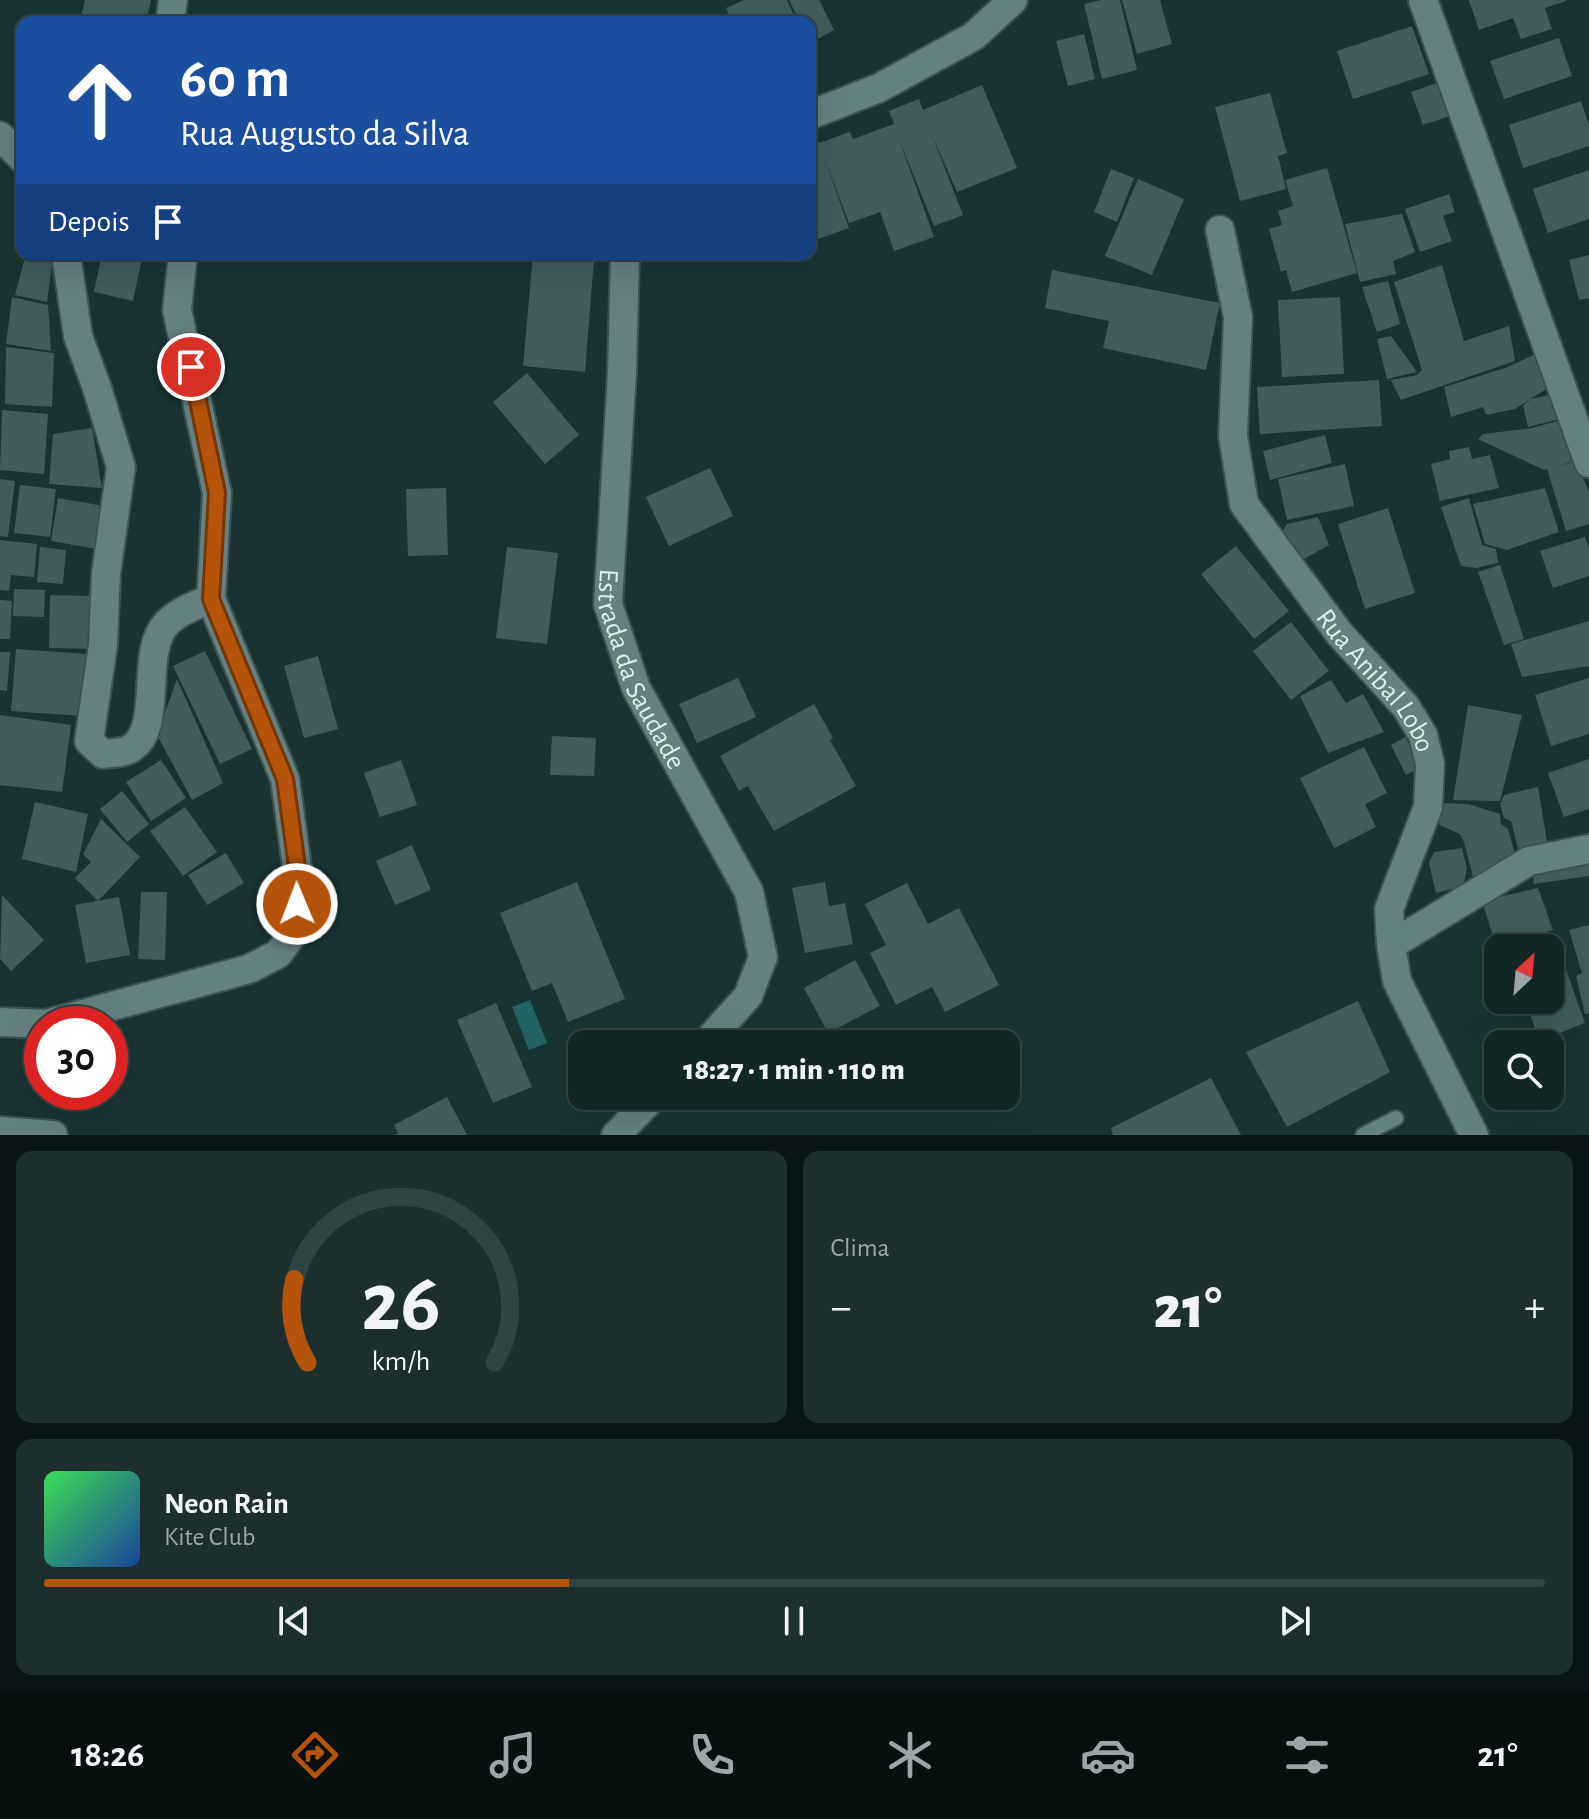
<!DOCTYPE html>
<html lang="pt">
<head>
<meta charset="utf-8">
<style>
	:root { --surface:#132626; --page:#1c2e2e; --text:#f1f3f6; --muted:#9da5a7; --line:#324343; --accent:#b45309 }
	body { margin:0; font-family:"Alegreya Sans",sans-serif; background:var(--page); color:var(--text); height:100vh; display:flex; flex-direction:column; font-size:30px; white-space:nowrap }
	* { box-sizing:border-box; margin:0 }
	p { font-size:26px; color:var(--muted) }
	.icon { flex:none; width:44px; height:44px; fill:none; stroke:currentColor; stroke-width:2; stroke-linecap:round; stroke-linejoin:round }
	.map { position:relative; height:1135px; overflow:hidden }
	.panel { display:flex; flex-direction:column; gap:16px; padding:16px; background:#0a1515; flex:1 }
	.panel>* { flex:none }
	.banner { position:absolute; left:16px; top:16px; width:800px; height:244px; border-radius:16px; box-shadow:0 8px 32px #0002,0 0 0 2px var(--line); background:#1a4fa0; color:#fff; overflow:hidden }
	.needle { width:52px; rotate:26deg }
	.controls { position:absolute; left:1484px; top:934px; display:grid; gap:16px }
	.controls a { display:grid; place-items:center; width:80px; height:80px; border-radius:16px; background:var(--surface); box-shadow:0 8px 32px #0002,0 0 0 2px var(--line); font-size:40px }
	.speed { position:absolute; left:24px; top:1006px; display:flex; gap:16px; font-size:40px; font-weight:700; text-align:center }
	.speed>* { display:grid; place-content:center; width:104px; height:104px; border-radius:50%; background:var(--surface); box-shadow:0 8px 32px #0002,0 0 0 2px var(--line); line-height:1 }
	.speed .limit { border:12px solid #d22; background:#fff; color:#111 }
	.pin { position:absolute; display:grid; place-items:center; width:68px; height:68px; color:#fff; margin:-34px; border:4px solid #fff; border-radius:50%; box-shadow:0 2px 8px #0007 }
	.me { position:absolute; width:88px; margin:-44px; rotate:359deg; stroke-linejoin:round; filter:drop-shadow(0 0 6px #0008) }
	.turn { display:flex; align-items:center; gap:28px; height:168px; padding:0 32px; font-size:36px }
	.turn .icon { width:104px; height:104px; stroke-width:2.5 }
	.turn b { display:block; font-size:56px; line-height:68px }
	.then { display:flex; align-items:center; height:76px; padding:0 32px; background:#0003; gap:16px; font-size:30px }
	.big { font-size:60px; font-weight:800; line-height:1.1 }
	.panel .card { flex:1; display:flex; flex-direction:column; justify-content:center; gap:12px; min-width:0; padding:0 28px; border-radius:16px; background:var(--page) }
	.panel .dial { align-items:center; gap:0 }
	.dial svg { height:208px; overflow:visible; fill:none; stroke:var(--line); stroke-width:7; stroke-linecap:round; text-anchor:middle }
	.dial text { fill:var(--text); stroke:none }
	.song { display:flex; align-items:center; gap:24px }
	.cover { width:96px; height:96px; border-radius:12px; background:linear-gradient(135deg,hsl(130 70% 55%),hsl(220 70% 35%)) }
	.played { height:8px; border-radius:4px; background:linear-gradient(90deg,var(--accent) 35%,var(--line) 35%) }
	.keys { display:flex; justify-content:space-around; direction:ltr }
	.heat { display:flex; justify-content:space-between; align-items:center; font-size:44px; direction:ltr }
	.panel .tiles { flex:1; display:grid; gap:16px; grid-template-columns:1fr 1fr }
	.card:last-child { grid-column:span 2 }
	.trip { position:absolute; left:568px; top:1030px; width:452px; height:80px; border-radius:16px; background:var(--surface); box-shadow:0 8px 32px #0002,0 0 0 2px var(--line); font-weight:800; line-height:80px; text-align:center }
	.tab-bar { display:flex; height:128px; justify-content:space-around; align-items:center; background:#080f0f; color:var(--muted) }
	.tab-bar .icon { width:56px; height:56px }
	.tab-bar .current { color:var(--accent) }
	.tab-bar b { font-size:36px; color:var(--text) }
	.map>svg:first-child { display:block }
	.water { fill:#236262 }
	.building { fill:#415c5b }
	.lines { fill:none; stroke-linecap:round; stroke-linejoin:round }
	.service-casing { stroke:#3b5251; stroke-width:18 }
	.minor-casing { stroke:#3b5251; stroke-width:32 }
	.service { stroke:#64807f; stroke-width:14 }
	.minor { stroke:#64807f; stroke-width:28 }
	.route-casing { stroke:#753606; stroke-width:20 }
	.route { stroke:#b45309; stroke-width:14 }
	.labels { text-anchor:middle; stroke-width:8; stroke-linejoin:round; paint-order:stroke }
	.street-label { font-size:28px; fill:#deeded; stroke:#0f2929 }
</style>
</head>
<body>
<div class="map">
<svg width="1589" height="1135" viewBox="0 0 1589 1135">
	<rect width="100%" height="100%" fill="#193333"/>
	<polygon class="water" points="530,1000 547,1043 529,1050 512,1007"/>
	<g class="building">
		<polygon points="85,0 151,0 146,22 84,22 80,21"/>
		<polygon points="744,0 787,0 797,22 732,22 726,8"/>
		<polygon points="789,0 819,0 834,30 810,43 810,22 800,22"/>
		<polygon points="1101,0 1120,0 1137,70 1102,79 1084,4"/>
		<polygon points="1122,0 1160,0 1172,44 1137,54"/>
		<polygon points="1469,0 1566,0 1566,1 1545,8 1552,29 1521,39 1513,18 1479,30"/>
		<polygon points="1412,26 1429,74 1353,99 1337,51"/>
		<polygon points="1084,34 1095,79 1068,86 1056,41"/>
		<polygon points="1559,38 1572,76 1504,99 1490,61"/>
		<polygon points="1440,82 1453,115 1423,125 1411,92"/>
		<polygon points="982,85 1017,168 957,192 932,135 963,215 934,226 899,139 934,237 894,251 880,212 849,223 825,160 849,228 810,242 810,129 814,128 819,143 850,132 853,139 894,124 889,111 919,99 923,110"/>
		<polygon points="1270,93 1287,153 1278,156 1286,189 1240,201 1215,107"/>
		<polygon points="1581,101 1589,125 1589,146 1523,168 1509,125"/>
		<polygon points="1327,168 1357,273 1292,292 1286,270 1281,272 1269,229 1282,225 1278,211 1293,206 1285,180"/>
		<polygon points="1111,169 1134,178 1117,222 1094,212"/>
		<polygon points="1589,170 1589,219 1548,233 1533,189"/>
		<polygon points="1138,179 1184,199 1152,275 1105,256"/>
		<polygon points="1449,194 1455,212 1443,216 1452,241 1420,252 1405,209"/>
		<polygon points="1402,214 1415,252 1393,261 1396,274 1360,282 1345,224"/>
		<polygon points="26,254 43,254 52,264 47,302 15,295"/>
		<polygon points="102,254 143,254 133,301 94,292"/>
		<polygon points="533,254 594,259 585,372 523,366"/>
		<polygon points="1589,255 1589,298 1579,300 1569,260"/>
		<polygon points="1442,265 1464,341 1509,326 1515,361 1401,400 1391,380 1417,375 1422,370 1394,282"/>
		<polygon points="1052,270 1220,303 1206,370 1103,348 1109,321 1045,308"/>
		<polygon points="1388,281 1400,324 1377,332 1362,287"/>
		<polygon points="12,297 48,305 51,351 6,344"/>
		<polygon points="1340,297 1344,374 1282,377 1278,300"/>
		<polygon points="1391,336 1417,372 1387,379 1377,339"/>
		<polygon points="6,347 54,353 52,407 5,404"/>
		<polygon points="1540,352 1551,386 1515,409 1486,415 1483,407 1451,417 1444,387 1505,368"/>
		<polygon points="527,373 579,435 545,464 493,402"/>
		<polygon points="1379,380 1382,426 1260,434 1257,387"/>
		<polygon points="1553,394 1560,419 1528,427 1523,405 1531,399"/>
		<polygon points="2,410 48,414 44,474 0,470"/>
		<polygon points="1561,420 1576,460 1557,467 1576,461 1589,492 1589,524 1566,531 1547,469 1544,470 1478,439 1483,434 1532,428"/>
		<polygon points="92,428 102,488 49,484 53,434"/>
		<polygon points="1325,435 1332,463 1270,480 1263,451"/>
		<polygon points="1469,447 1472,459 1490,455 1499,488 1440,501 1431,464 1450,459 1449,451"/>
		<polygon points="1345,464 1354,506 1287,520 1278,479"/>
		<polygon points="710,468 733,516 669,546 646,497"/>
		<polygon points="0,479 15,481 8,537 0,536"/>
		<polygon points="20,485 56,489 50,537 14,533"/>
		<polygon points="446,488 448,555 408,556 406,489"/>
		<polygon points="1545,488 1559,532 1507,550 1485,544 1473,504"/>
		<polygon points="58,498 104,506 97,549 51,541"/>
		<polygon points="1469,498 1482,545 1496,549 1498,563 1476,568 1461,566 1441,507"/>
		<polygon points="1388,508 1415,593 1365,609 1338,524"/>
		<polygon points="1318,517 1329,545 1304,559 1283,531 1287,524"/>
		<polygon points="1585,537 1589,548 1589,576 1553,588 1540,551"/>
		<polygon points="0,540 37,544 34,577 11,575 9,591 0,590"/>
		<polygon points="1236,546 1289,611 1254,639 1201,574"/>
		<polygon points="40,547 66,550 63,584 37,582"/>
		<polygon points="507,547 558,553 547,644 496,638"/>
		<polygon points="1500,565 1524,639 1504,645 1478,572"/>
		<polygon points="14,589 45,590 44,617 13,616"/>
		<polygon points="50,595 94,596 92,649 49,648"/>
		<polygon points="0,600 12,601 10,639 0,639"/>
		<polygon points="1589,621 1589,666 1522,677 1511,644"/>
		<polygon points="1291,622 1329,671 1291,700 1253,651"/>
		<polygon points="16,649 87,654 83,716 11,711"/>
		<polygon points="205,651 252,749 220,764 173,666"/>
		<polygon points="0,652 10,652 7,691 0,690"/>
		<polygon points="318,656 338,729 304,738 284,666"/>
		<polygon points="738,678 756,717 697,743 679,704"/>
		<polygon points="1589,678 1589,734 1551,746 1535,695"/>
		<polygon points="177,679 223,783 192,800 157,735"/>
		<polygon points="1331,680 1346,703 1363,694 1384,732 1328,753 1300,696"/>
		<polygon points="814,704 833,738 830,740 856,786 774,831 748,786 739,791 720,756"/>
		<polygon points="1468,705 1522,715 1500,801 1453,800"/>
		<polygon points="0,715 71,725 62,792 0,785"/>
		<polygon points="552,736 596,738 594,776 550,775"/>
		<polygon points="1405,737 1421,768 1406,775 1391,745"/>
		<polygon points="1364,747 1387,793 1365,804 1376,827 1334,848 1300,778"/>
		<polygon points="1589,759 1589,809 1564,817 1548,773"/>
		<polygon points="161,760 186,798 151,821 126,782"/>
		<polygon points="401,760 417,805 380,817 364,773"/>
		<polygon points="1538,787 1548,848 1520,856 1511,821 1504,818 1500,804 1504,795"/>
		<polygon points="122,791 149,824 127,842 100,809"/>
		<polygon points="35,802 88,814 76,872 22,859"/>
		<polygon points="1441,803 1468,804 1500,814 1501,824 1508,829 1517,862 1474,881 1464,842 1460,834 1439,825"/>
		<polygon points="185,807 217,852 183,876 150,831"/>
		<polygon points="101,819 140,857 98,901 75,878 91,862 83,854"/>
		<polygon points="412,845 431,890 395,905 376,861"/>
		<polygon points="1462,848 1467,868 1463,886 1436,893 1429,863 1434,852"/>
		<polygon points="226,853 244,883 207,905 188,875"/>
		<polygon points="1589,856 1589,876 1534,884 1531,864"/>
		<polygon points="577,882 625,999 568,1022 552,983 532,991 500,913"/>
		<polygon points="825,882 829,906 845,903 853,944 805,953 792,888"/>
		<polygon points="907,883 928,924 959,908 999,985 945,1012 932,987 896,1005 870,953 886,945 865,904"/>
		<polygon points="1538,888 1553,930 1497,948 1482,901"/>
		<polygon points="141,892 167,892 165,960 138,959"/>
		<polygon points="2,895 44,940 11,971 0,959"/>
		<polygon points="119,897 130,955 86,963 75,905"/>
		<polygon points="1589,925 1589,1013 1585,1014 1576,976 1582,973 1569,930"/>
		<polygon points="1554,936 1585,1023 1539,1041 1526,1000 1550,1000 1550,948 1528,948"/>
		<polygon points="855,960 880,1006 828,1033 804,988"/>
		<polygon points="1358,1001 1390,1072 1287,1127 1246,1052"/>
		<polygon points="496,1003 532,1087 493,1103 457,1020"/>
		<polygon points="1211,1078 1241,1135 1113,1135 1111,1128"/>
		<polygon points="447,1097 467,1135 395,1135 398,1133 394,1125"/>
	</g>
	<g class="lines">
		<defs>
			<polyline id="service" points="1363,1135 1396,1118"/>
			<g id="minor">
				<polyline points="1423,0 1589,463"/>
				<polyline points="170,22 173,0"/>
				<polyline points="810,115 879,88 974,36 1013,0"/>
				<polyline points="0,136 22,158"/>
				<path id="s1" d="M1220 230 1238 317 1233 436 1244 504 1339 633 1406 707 1423 735 1430 764 1428 807 1389 909 1391 945 1397 981 1474 1135"/>
				<path d="M66 254 78 336 97 388 121 467 106 574 103 645 89 741 103 754C111 753 121 753 128 750 166 732 138 653 167 623 179 611 196 605 211 599"/>
				<path id="s2" d="M625 254 622 372 608 604 636 688 749 892 763 957 748 996 705 1044"/>
				<polyline points="1391,945 1529,861 1589,849"/>
				<polyline points="0,1022 46,1024 249,969 278,954 292,935 297,904 297,867 285,779 211,599 217,493 177,310 183,254"/>
				<polyline points="0,1131 53,1135"/>
				<polyline points="616,1135 654,1096"/>
			</g>
		</defs>
		<use href="#service" class="service-casing"/>
		<use href="#minor" class="minor-casing"/>
		<use href="#service" class="service"/>
		<use href="#minor" class="minor"/>
	</g>
	<g class="lines">
		<defs>
			<polyline id="route" points="191,367 217,493 211,599 285,779 297,867 297,904"/>
		</defs>
		<use href="#route" class="route-casing"/>
		<use href="#route" class="route"/>
	</g>
	<g class="labels">
		<g class="street-label">
			<text dy="10" stroke="none"><textPath href="#s2" startOffset="422">Estrada da Saudade</textPath></text>
			<text dy="10" stroke="none"><textPath href="#s1" startOffset="498">Rua Anibal Lobo</textPath></text>
		</g>
	</g>
</svg>
<div class="controls">
<a><svg class="needle" viewBox="-14 -14 28 28"><path d="M0-13l5 13h-10z" fill="#e53935"/><path d="M0 13l5-13h-10z" fill="#9da5a7"/></svg></a>
<a><svg class="icon" aria-label="search" viewBox="0 0 24 24"><circle cx="10" cy="10" r="6"/><path d="M15 15l6 6"/></svg></a>
</div>
<div class="speed"><div class="limit">30</div></div>
<div class="pin" style="left:191px;top:367px;background:#d93025"><svg class="icon" aria-label="arrive" viewBox="0 0 24 24"><path d="M6 21V4h12l-3 4 3 4H6"/></svg></div>
<svg class="me" style="left:297px;top:904px" viewBox="-20 -20 40 40"><circle r="17" fill="#b45309" stroke="#fff" stroke-width="3"/><path d="M0-11L8 9 0 5-8 9z" fill="#fff"/></svg>
<div class="trip">18:27 · 1 min · 110 m</div>
<div class="banner">
<div class="turn"><svg class="icon" aria-label="ahead" viewBox="0 0 24 24"><path d="M12 20V5M6 11l6-6 6 6"/></svg><div><b>60 m</b>Rua Augusto da Silva</div></div>
<div class="then">Depois<svg class="icon" aria-label="arrive" viewBox="0 0 24 24"><path d="M6 21V4h12l-3 4 3 4H6"/></svg></div>
</div>
</div>
<section class="panel">
<div class="tiles">
<div class="card dial"><svg viewBox="0 0 100 80">
<path d="M14 69A42 42 0 1 1 86 69"/>
<path d="M14 69A42 42 0 0 1 9 37" stroke="#b45309"/>
<text x="50" y="56" font-size="32" font-weight="700">26</text>
<text x="50" y="72" font-size="11">km/h</text>
</svg></div>
<div class="card"><p>Clima</p>
<div class="heat"><a>−</a><b class="big">21°</b><a>+</a></div>
</div>
<div class="card">
<div class="song"><i class="cover"></i><div><b>Neon Rain</b><p>Kite Club</p></div></div>
<div class="played"></div>
<div class="keys"><svg class="icon" aria-label="previous" viewBox="0 0 24 24"><path d="M18 5L8 12l10 7zM5 5v14"/></svg><svg class="icon" aria-label="pause" viewBox="0 0 24 24"><path d="M8 5v14M16 5v14"/></svg><svg class="icon" aria-label="next" viewBox="0 0 24 24"><path d="M6 5l10 7-10 7zM19 5v14"/></svg></div>
</div>
</div>
</section>
<nav class="tab-bar">
<b>18:26</b>
<svg class="icon current" aria-label="directions" viewBox="0 0 24 24"><path d="M12 3l9 9-9 9-9-9zM9 14v-3h6M13 9l2 2-2 2"/></svg>
<svg class="icon" aria-label="music" viewBox="0 0 24 24"><path d="M9 18V5l10-2v13"/><circle cx="6" cy="18" r="3"/><circle cx="16" cy="16" r="3"/></svg>
<svg class="icon" aria-label="phone" viewBox="0 0 24 24"><path d="M5 4h4l2 5-3 2q2 4 5 5l2-3 5 2v4C11 20 4 13 5 4z"/></svg>
<svg class="icon" aria-label="climate" viewBox="0 0 24 24"><path d="M12 3v18M4 7l16 10M4 17L20 7"/></svg>
<svg class="icon" aria-label="car" viewBox="0 0 24 24"><path d="M5 17H2v-5l4-1 3-4h7l3 4 3 1v5h-3M9 17h6M6 11h13"/><circle cx="7" cy="17" r="2"/><circle cx="17" cy="17" r="2"/></svg>
<svg class="icon" aria-label="filters" viewBox="0 0 24 24"><path d="M4 7h16M4 17h16"/><circle cx="9" cy="7" r="2"/><circle cx="15" cy="17" r="2"/></svg>
<b>21°</b>
</nav>
</body>
</html>
